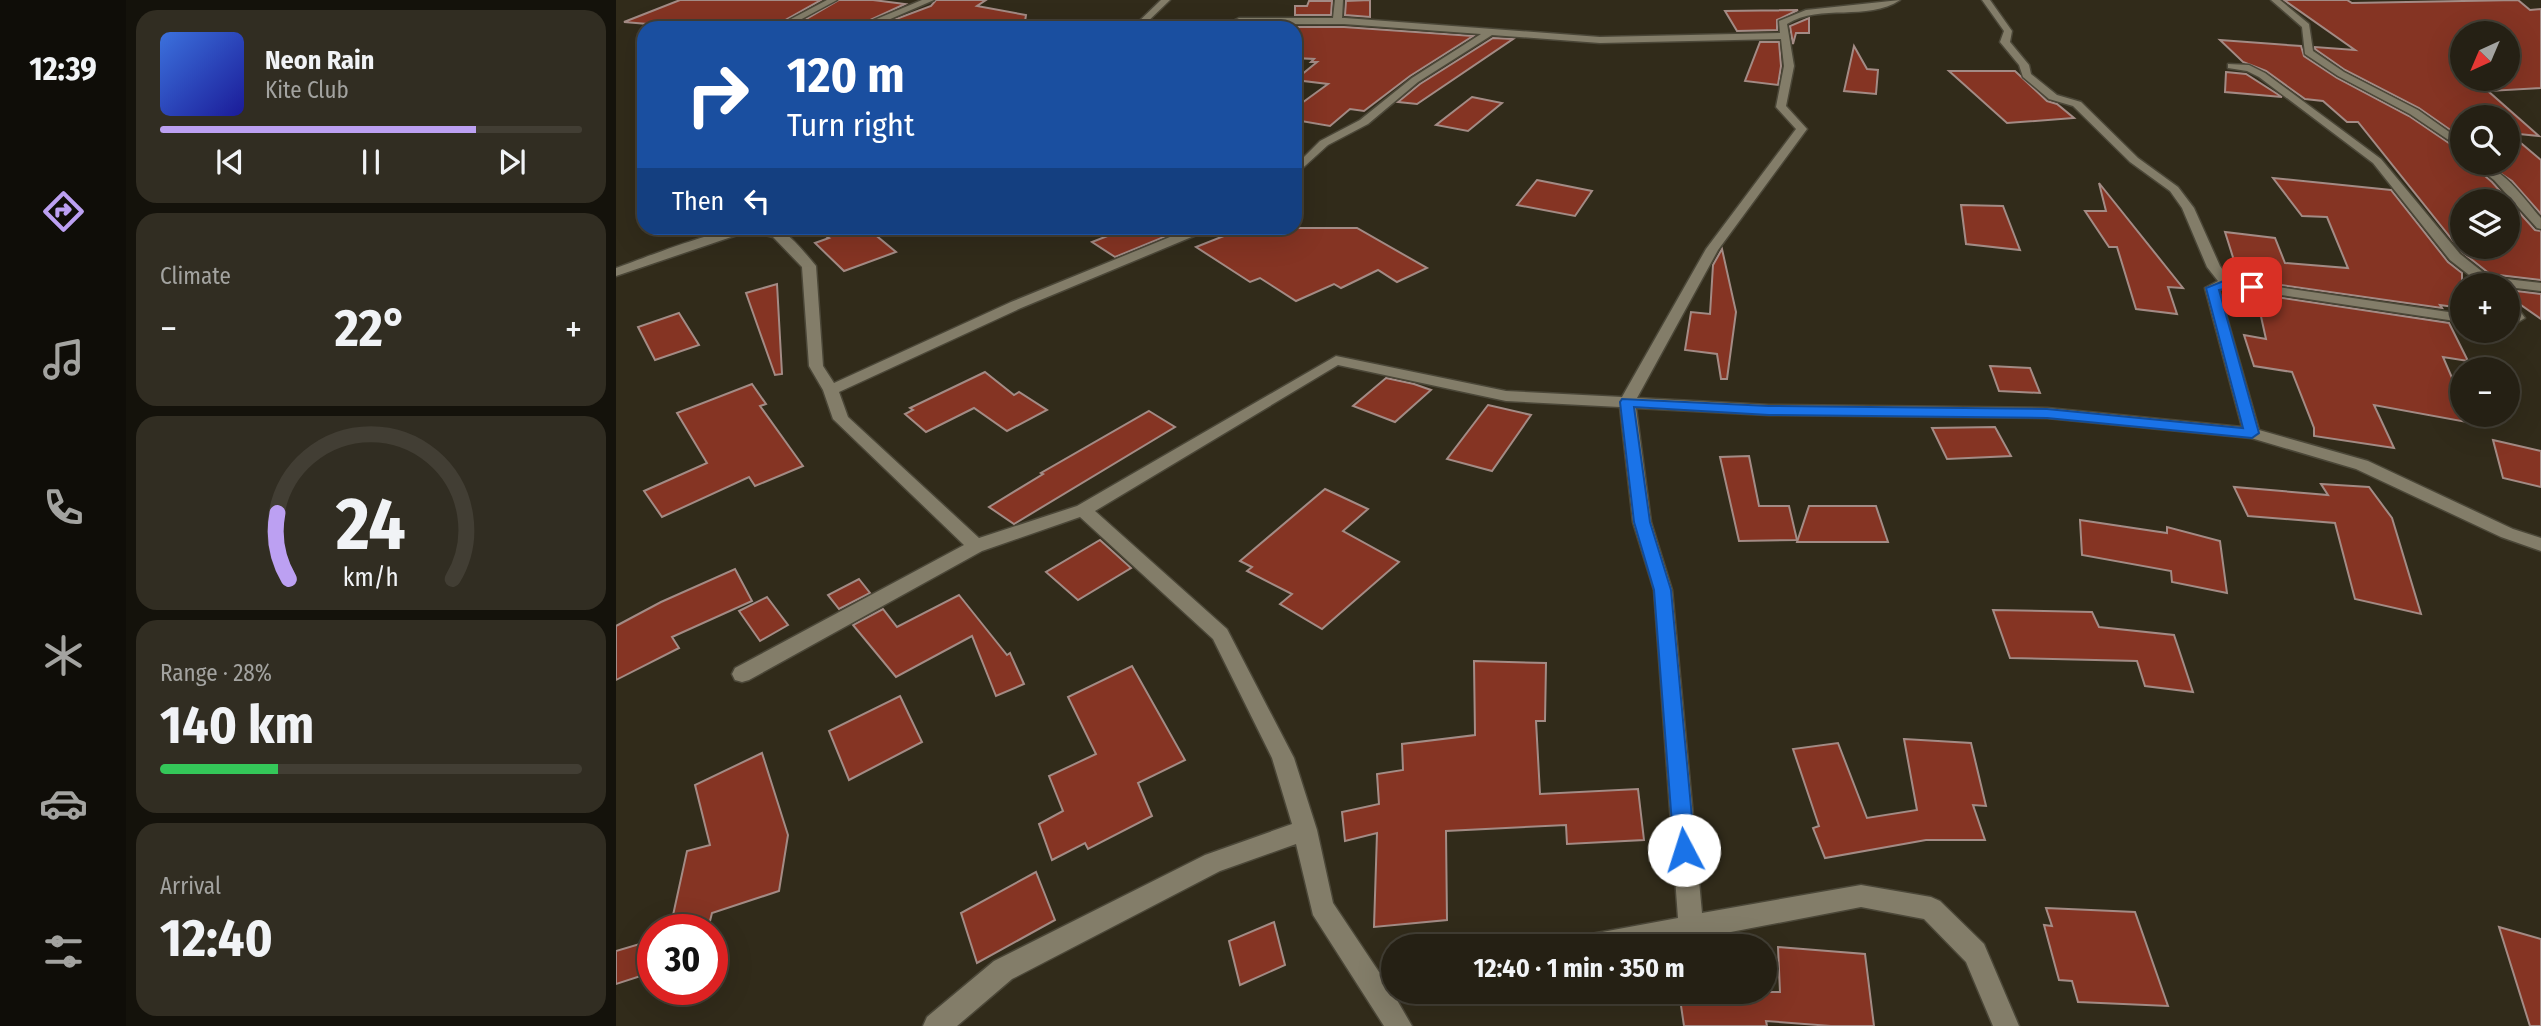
<!DOCTYPE html>
<html lang="en">
<head>
<meta charset="utf-8">
<style>
	:root { --surface:#252014; --page:#312d22; --text:#f1f3f6; --muted:#a3a3a0; --line:#423e34; --accent:#bca0f2 }
	body { margin:0; font-family:"Fira Sans Condensed",sans-serif; background:var(--page); color:var(--text); height:100vh; display:flex; flex-direction:column; font-size:26px; white-space:nowrap }
	* { box-sizing:border-box; margin:0 }
	p { font-size:23px; color:var(--muted) }
	.icon { flex:none; width:38px; height:38px; fill:none; stroke:currentColor; stroke-width:2; stroke-linecap:round; stroke-linejoin:round }
	.map { position:relative; flex:1; overflow:hidden }
	.details { display:flex; flex-direction:column; gap:10px; padding:10px; background:#14120b; width:490px }
	.details>* { flex:none }
	.banner { position:absolute; left:21px; top:21px; width:665px; height:214px; border-radius:21px; box-shadow:0 7px 28px #0002,0 0 0 2px var(--line); background:#1a4fa0; color:#fff; overflow:hidden }
	.needle { width:46px; rotate:224deg }
	.tools { position:absolute; left:1834px; top:21px; display:grid; gap:14px }
	.tools a { display:grid; place-items:center; width:70px; height:70px; border-radius:50%; background:var(--surface); box-shadow:0 7px 28px #0002,0 0 0 2px var(--line); font-size:35px }
	.speed { position:absolute; left:21px; top:914px; display:flex; gap:14px; font-size:35px; font-weight:700; text-align:center }
	.speed>* { display:grid; place-content:center; width:91px; height:91px; border-radius:50%; background:var(--surface); box-shadow:0 7px 28px #0002,0 0 0 2px var(--line); line-height:1 }
	.speed .limit { border:10px solid #d22; background:#fff; color:#111 }
	.pin { position:absolute; display:grid; place-items:center; width:60px; height:60px; color:#fff; margin:-30px; border-radius:14px; box-shadow:0 4px 10px #0006 }
	.me { position:absolute; width:77px; margin:-38px; rotate:355deg; stroke-linejoin:round; filter:drop-shadow(0 0 5px #0008) }
	.turn { display:flex; align-items:center; gap:24px; height:147px; padding:0 35px; font-size:32px }
	.turn .icon { width:91px; height:91px; stroke-width:2.5 }
	.turn b { display:block; font-size:49px; line-height:60px }
	.then { display:flex; align-items:center; height:66px; padding:0 35px; background:#0003; gap:14px; font-size:26px }
	.big { font-size:52px; font-weight:700; line-height:1.1 }
	.details .card { flex:1; display:flex; flex-direction:column; justify-content:center; gap:10px; min-width:0; padding:0 24px; border-radius:21px; background:var(--page) }
	.details .dial { align-items:center; gap:0 }
	.dial svg { height:182px; overflow:visible; fill:none; stroke:var(--line); stroke-width:7; stroke-linecap:round; text-anchor:middle }
	.dial text { fill:var(--text); stroke:none }
	.song { display:flex; align-items:center; gap:21px }
	.cover { width:84px; height:84px; border-radius:10px; background:linear-gradient(135deg,hsl(220 70% 55%),hsl(240 70% 35%)) }
	.played { height:7px; border-radius:4px; background:linear-gradient(90deg,var(--accent) 75%,var(--line) 75%) }
	.keys { display:flex; justify-content:space-around; direction:ltr }
	.heat { display:flex; justify-content:space-between; align-items:center; font-size:38px; direction:ltr }
	.charge { height:10px; border-radius:5px; background:linear-gradient(90deg,#34c759 28%,var(--line) 0) }
	.trip { position:absolute; left:765px; top:934px; width:396px; height:70px; border-radius:35px; background:var(--surface); box-shadow:0 7px 28px #0002,0 0 0 2px var(--line); font-weight:700; line-height:70px; text-align:center }
	main { display:flex; flex:1; min-height:0 }
	.tabs { display:flex; flex-direction:column; width:126px; justify-content:space-around; align-items:center; background:#0f0d08; color:var(--muted) }
	.tabs .icon { width:49px; height:49px }
	.tabs .active { color:var(--accent) }
	.tabs b { font-size:32px; color:var(--text) }
	.map>svg:first-child { display:block }
	.building { fill:#853423; stroke:#a38b85; stroke-width:2; fill-rule:evenodd }
	.lines { fill:none; stroke-linecap:round; stroke-linejoin:round }
	.minor-casing { stroke:#4b4738; stroke-width:3 }
	.minor { fill:#837d69; fill-rule:evenodd }
	.route { fill:#1a73e8; stroke:#114b97; stroke-width:2 }
</style>
</head>
<body>
<main>
<nav class="tabs">
<b>12:39</b>
<svg class="icon active" aria-label="directions" viewBox="0 0 24 24"><path d="M12 3l9 9-9 9-9-9zM9 14v-3h6M13 9l2 2-2 2"/></svg>
<svg class="icon" aria-label="music" viewBox="0 0 24 24"><path d="M9 18V5l10-2v13"/><circle cx="6" cy="18" r="3"/><circle cx="16" cy="16" r="3"/></svg>
<svg class="icon" aria-label="phone" viewBox="0 0 24 24"><path d="M5 4h4l2 5-3 2q2 4 5 5l2-3 5 2v4C11 20 4 13 5 4z"/></svg>
<svg class="icon" aria-label="climate" viewBox="0 0 24 24"><path d="M12 3v18M4 7l16 10M4 17L20 7"/></svg>
<svg class="icon" aria-label="car" viewBox="0 0 24 24"><path d="M5 17H2v-5l4-1 3-4h7l3 4 3 1v5h-3M9 17h6M6 11h13"/><circle cx="7" cy="17" r="2"/><circle cx="17" cy="17" r="2"/></svg>
<svg class="icon" aria-label="filters" viewBox="0 0 24 24"><path d="M4 7h16M4 17h16"/><circle cx="9" cy="7" r="2"/><circle cx="15" cy="17" r="2"/></svg>
</nav>
<section class="details">
<div class="card">
<div class="song"><i class="cover"></i><div><b>Neon Rain</b><p>Kite Club</p></div></div>
<div class="played"></div>
<div class="keys"><svg class="icon" aria-label="previous" viewBox="0 0 24 24"><path d="M18 5L8 12l10 7zM5 5v14"/></svg><svg class="icon" aria-label="pause" viewBox="0 0 24 24"><path d="M8 5v14M16 5v14"/></svg><svg class="icon" aria-label="next" viewBox="0 0 24 24"><path d="M6 5l10 7-10 7zM19 5v14"/></svg></div>
</div>
<div class="card"><p>Climate</p>
<div class="heat"><a>−</a><b class="big">22°</b><a>+</a></div>
</div>
<div class="card dial"><svg viewBox="0 0 100 80">
<path d="M14 69A42 42 0 1 1 86 69"/>
<path d="M14 69A42 42 0 0 1 9 40" stroke="#bca0f2"/>
<text x="50" y="56" font-size="32" font-weight="700">24</text>
<text x="50" y="72" font-size="11">km/h</text>
</svg></div>
<div class="card"><p>Range · 28%</p><b class="big">140 km</b><div class="charge"></div></div>
<div class="card"><p>Arrival</p><b class="big">12:40</b></div>
</section>
<div class="map">
<svg width="1925" height="1026" viewBox="0 0 1925 1026">
	<rect width="100%" height="100%" fill="#312b1a"/>
	<g class="building">
		<polygon points="64,0 205,0 155,28 68,27 8,22"/>
		<polygon points="223,0 257,0 289,4 237,28 175,28"/>
		<polygon points="320,0 370,0 361,6 410,15 408,28 303,28 280,19 315,6"/>
		<polygon points="754,0 754,17 729,15 730,1"/>
		<path d="M1668 0H1731L1736 3 1902 0 1914 10 1925 9V88L1872 91 1923 136 1893 133 1925 160V214L1896 181 1869 163H1892V117H1846V138L1803 108 1729 70 1699 49V47L1739 50ZM1846 33H1892V79H1846Z"/>
		<polygon points="693,1 716,1 715,15 679,15 679,6 691,6"/>
		<polygon points="1182,10 1161,20 1161,30 1121,31 1109,11"/>
		<polygon points="1193,18 1193,33 1180,33 1177,44 1174,26"/>
		<polygon points="679,27 728,27 857,36 794,76 748,111 734,109 714,126 679,120 679,108 712,84 679,80 701,62 695,62 698,59 679,58"/>
		<polygon points="877,38 897,39 801,104 782,102 804,84"/>
		<path d="M1604 40 1685 46 1688 56 1721 78 1793 116 1846 152V163H1854L1876 182 1919 230 1925 231V280L1874 274 1846 252 1742 122H1731L1707 101 1689 99 1650 71 1627 62ZM1846 201H1892V247H1846Z"/>
		<polygon points="1144,42 1163,42 1165,66 1162,85 1129,81"/>
		<polygon points="1238,46 1251,69 1262,70 1260,94 1228,91"/>
		<polygon points="1333,71 1399,71 1431,101 1441,104 1458,118 1391,123"/>
		<polygon points="1610,72 1630,74 1666,97 1609,92"/>
		<polygon points="856,97 886,103 852,131 820,125"/>
		<polygon points="1657,178 1775,190 1832,262 1846,273 1846,308 1824,305 1826,308 1637,281 1635,271 1621,270 1609,232 1659,238 1669,263 1732,268 1711,217 1686,216"/>
		<polygon points="921,180 976,191 959,216 901,205"/>
		<polygon points="1483,183 1567,288 1552,287 1561,314 1520,309 1501,247 1493,247 1469,211 1490,211"/>
		<polygon points="1345,205 1387,206 1404,250 1350,244"/>
		<polygon points="196,228 251,228 280,252 228,271 199,243 213,238"/>
		<polygon points="512,228 570,228 499,257 476,242"/>
		<polygon points="628,228 741,228 811,268 781,282 762,270 725,288 718,284 680,301 644,278 634,282 580,247"/>
		<polygon points="1106,249 1120,312 1111,379 1105,379 1101,354 1069,350 1075,312 1094,314 1097,265"/>
		<polygon points="161,284 166,374 159,375 130,293"/>
		<polygon points="1892,290 1925,294 1925,319 1892,296"/>
		<polygon points="1640,294 1833,323 1852,361 1827,357 1846,401 1846,415 1852,415 1856,423 1758,405 1778,448 1698,436 1698,428 1676,372 1638,366 1628,335 1650,339"/>
		<polygon points="63,313 83,345 39,360 22,327"/>
		<polygon points="1374,366 1414,368 1424,393 1383,391"/>
		<polygon points="369,372 398,395 403,392 431,410 391,431 358,408 310,432 289,414 297,410 294,408"/>
		<polygon points="770,378 798,384 815,390 779,422 737,406"/>
		<polygon points="136,384 150,404 144,406 187,466 139,486 133,477 46,517 28,491 91,463 61,413"/>
		<polygon points="872,405 915,415 876,471 831,459"/>
		<polygon points="533,411 559,427 398,524 373,507 427,474 425,473"/>
		<polygon points="1379,427 1395,456 1331,459 1316,428"/>
		<polygon points="1877,440 1925,451 1925,487 1887,478"/>
		<polygon points="1133,456 1143,506 1173,506 1181,540 1123,541 1104,457"/>
		<polygon points="1705,484 1753,487 1776,518 1805,614 1739,599 1719,523 1632,516 1618,487 1712,495"/>
		<polygon points="709,489 752,509 727,531 783,562 706,629 664,604 676,594 631,571 636,567 624,561"/>
		<polygon points="1193,506 1260,506 1272,542 1181,542"/>
		<polygon points="1464,520 1551,533 1551,527 1604,541 1611,593 1556,582 1555,571 1466,555"/>
		<polygon points="484,540 515,568 462,600 430,572"/>
		<polygon points="119,569 136,601 56,637 63,648 0,680 0,626 45,602"/>
		<polygon points="243,579 254,593 223,609 212,595"/>
		<polygon points="343,595 391,655 394,653 408,684 380,696 356,636 280,677 237,625 267,609 281,627"/>
		<polygon points="151,597 172,625 144,641 123,611"/>
		<polygon points="1377,610 1476,612 1483,627 1558,635 1577,692 1529,686 1521,661 1394,658"/>
		<polygon points="858,661 930,663 929,721 920,721 924,794 1022,789 1028,840 951,844 950,825 830,831 831,920 758,927 761,833 729,841 726,812 763,804 761,774 787,770 786,744 859,735"/>
		<polygon points="516,666 569,760 522,783 536,816 472,849 469,843 436,860 423,824 447,811 433,776 480,754 452,697"/>
		<polygon points="284,696 306,742 233,780 213,731"/>
		<polygon points="1288,739 1355,743 1370,806 1357,805 1369,840 1310,840 1209,858 1197,828 1203,826 1177,749 1222,743 1251,818 1301,810"/>
		<polygon points="146,753 172,835 163,891 96,913 92,929 54,929 71,851 94,845 79,785"/>
		<polygon points="420,872 439,920 361,963 345,913"/>
		<polygon points="1430,908 1519,912 1552,1006 1462,1002 1456,981 1443,980 1428,925 1436,926"/>
		<polygon points="658,922 669,965 624,985 613,941"/>
		<polygon points="1883,927 1925,939 1925,1026 1914,1026"/>
		<polygon points="37,940 37,972 0,984 0,951"/>
		<polygon points="1162,947 1249,954 1258,1026 1215,1026 1150,1021 1151,1026 1068,1026 1063,992 1164,992"/>
	</g>
	<g class="lines">
		<defs>
			<g id="minor">
				<polygon points="211,0 221,0 169,28 158,28"/>
				<path d="M306 0H318L272 20 300 28C288 28 278 24 266 23 258 23 248 28 239 28Z"/>
				<polygon points="545,0 554,0 525,28 516,28"/>
				<path d="M719 0H727L726 18H729L984 37 1164 33 1163 21 1190 10 1284 0C1251 22 1205 3 1171 24L1178 66 1170 106 1191 129 1102 250 1021 398 1153 405 1431 408 1626 427 1589 288 1602 281 1591 267 1566 208 1554 191 1514 162 1457 106 1433 99 1407 77 1403 65 1384 42 1388 31 1366 0H1374L1396 31 1394 42 1413 65 1415 74 1441 95 1465 102 1522 158 1562 187 1578 208 1604 266 1614 280 1846 314V322L1611 287 1603 290 1643 430 1752 461 1897 529 1925 538V551L1885 537 1740 469 1635 438 1431 418 1153 415 1020 408 1035 522 1056 590 1086 913 1245 885 1315 897 1324 901 1368 944 1403 1026H1377L1350 962 1308 919 1245 907 1037 947H958L961 938 970 935 1062 918 1038 590 1017 522 1004 407 890 401 722 365 479 511 611 629 678 758 701 830 717 903 763 972 777 969V992H783L778 995 796 1026H768L697 915 680 844 604 871 396 979 341 1026H307L311 1017 378 961 589 855 676 824 656 758 597 639 464 517 366 551 133 680 126 682 119 680 116 674 119 668 348 545 217 419 207 390 193 366 186 267 157 237 133 231 0 276V268C35 256 133 213 166 231 177 238 191 255 200 266L207 366 218 383 395 302 576 228H592L590 231 405 308 223 392 232 417 363 538 461 506 720 356 890 391 1006 397 1090 249 1180 129 1160 107 1168 66 1165 39 984 43 876 35 802 82 752 124 712 145 679 175V166L704 141 744 120 796 78 865 34 728 24H624L614 28H603L623 18H717Z"/>
				<polygon points="1655,0 1664,0 1693,24 1697,51 1728,72 1802,110 1846,141 1846,149 1794,114 1722,76 1689,54 1686,27"/>
				<polygon points="1612,64 1633,65 1649,73 1765,159 1844,254 1873,277 1925,283 1925,291 1892,287 1892,285 1866,285 1834,260 1757,163 1643,77 1631,71 1612,68"/>
				<path d="M1856 163C1884 162 1907 198 1925 218V229L1921 228 1878 180Z"/>
				<polygon points="1892,301 1897,302 1909,318 1892,328"/>
			</g>
		</defs>
		<use href="#minor" class="minor-casing"/>
		<use href="#minor" class="minor"/>
	</g>
	<path class="route" d="M1610 280 1636 283 1643 287C1632 295 1616 286 1603 290L1643 433 1636 438 1431 418 1153 415 1018 407 1034 522 1055 590 1079 850 1076 857 1068 859 1061 857 1058 850 1038 590 1018 522 1004 402 1006 399 1153 406 1431 409 1627 428 1590 288Z"/>
</svg>
<div class="tools">
<a><svg class="needle" viewBox="-14 -14 28 28"><path d="M0-13l5 13h-10z" fill="#e53935"/><path d="M0 13l5-13h-10z" fill="#a3a3a0"/></svg></a>
<a><svg class="icon" aria-label="search" viewBox="0 0 24 24"><circle cx="10" cy="10" r="6"/><path d="M15 15l6 6"/></svg></a>
<a><svg class="icon" aria-label="layers" viewBox="0 0 24 24"><path d="M12 4l9 5-9 5-9-5zM3 14l9 5 9-5"/></svg></a>
<a>+</a>
<a>−</a>
</div>
<div class="speed"><div class="limit">30</div></div>
<div class="pin" style="left:1636px;top:287px;background:#d93025"><svg class="icon" aria-label="arrive" viewBox="0 0 24 24"><path d="M6 21V4h12l-3 4 3 4H6"/></svg></div>
<svg class="me" style="left:1068px;top:850px" viewBox="-20 -20 40 40"><circle r="19" fill="#fff"/><path d="M0-13L10 11 0 6-10 11z" fill="#1a73e8"/></svg>
<div class="trip">12:40 · 1 min · 350 m</div>
<div class="banner">
<div class="turn"><svg class="icon" aria-label="right" viewBox="0 0 24 24"><path d="M7 20v-9h11M14 6l5 5-5 5"/></svg><div><b>120 m</b>Turn right</div></div>
<div class="then">Then<svg class="icon" aria-label="left" viewBox="0 0 24 24"><path d="M17 20v-9H6M10 6l-5 5 5 5"/></svg></div>
</div>
</div>
</main>
</body>
</html>
